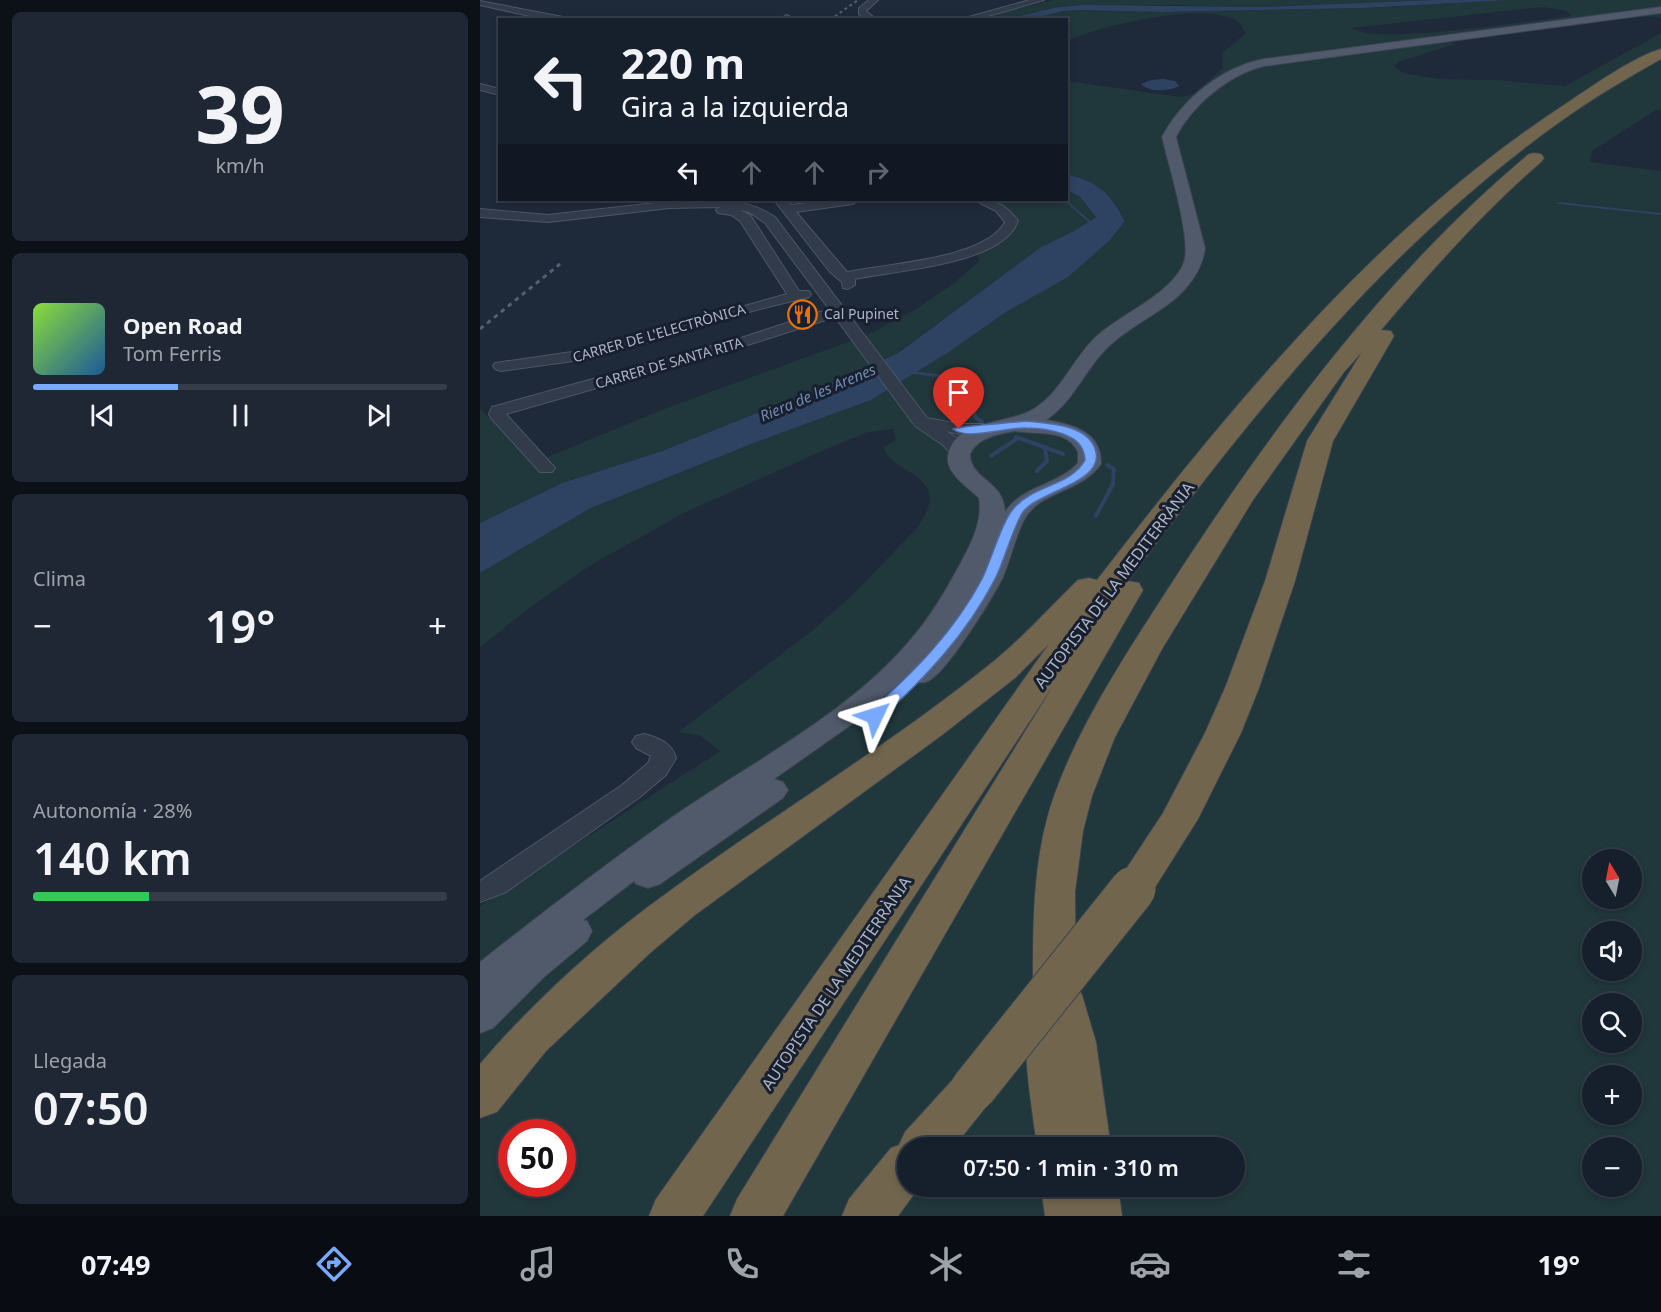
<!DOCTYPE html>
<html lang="es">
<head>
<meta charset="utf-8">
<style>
	:root { --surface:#161f2c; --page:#1f2734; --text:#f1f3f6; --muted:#9ea2a9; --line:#353d48; --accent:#79a8ff }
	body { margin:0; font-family:"Noto Sans",sans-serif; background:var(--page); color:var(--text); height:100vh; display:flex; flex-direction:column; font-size:22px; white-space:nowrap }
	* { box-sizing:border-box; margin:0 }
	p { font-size:20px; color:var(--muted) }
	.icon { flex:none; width:33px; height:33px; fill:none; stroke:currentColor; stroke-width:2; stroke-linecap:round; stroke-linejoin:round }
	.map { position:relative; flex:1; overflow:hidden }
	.drawer { display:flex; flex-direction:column; gap:12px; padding:12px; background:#0c1118; width:480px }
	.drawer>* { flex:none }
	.hud { position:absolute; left:18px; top:18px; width:570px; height:183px; border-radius:0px; box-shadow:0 3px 9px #0003,0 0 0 2px var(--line); background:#161f2c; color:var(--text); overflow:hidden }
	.needle { width:39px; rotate:350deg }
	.fabs { position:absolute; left:1102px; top:849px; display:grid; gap:12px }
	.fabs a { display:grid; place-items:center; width:60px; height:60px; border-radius:50%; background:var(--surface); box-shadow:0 3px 9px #0003,0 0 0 2px var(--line); font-size:30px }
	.speed { position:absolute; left:18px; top:1119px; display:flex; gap:12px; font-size:30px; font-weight:700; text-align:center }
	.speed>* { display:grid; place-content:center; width:78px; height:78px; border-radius:50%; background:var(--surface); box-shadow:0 3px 9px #0003,0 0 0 2px var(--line); line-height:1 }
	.speed .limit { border:9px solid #d22; background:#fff; color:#111 }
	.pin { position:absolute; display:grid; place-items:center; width:51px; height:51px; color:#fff; margin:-62px -26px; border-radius:50% 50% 50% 0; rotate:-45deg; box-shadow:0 0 6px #0007 }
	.pin .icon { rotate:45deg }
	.me { position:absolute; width:66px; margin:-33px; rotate:49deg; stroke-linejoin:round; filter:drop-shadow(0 0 4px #0008) }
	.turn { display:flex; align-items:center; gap:21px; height:126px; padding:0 24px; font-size:27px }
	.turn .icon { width:78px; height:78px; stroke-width:2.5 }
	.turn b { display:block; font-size:42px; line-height:51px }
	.lanes { display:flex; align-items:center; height:57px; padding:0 24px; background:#0003; justify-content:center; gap:30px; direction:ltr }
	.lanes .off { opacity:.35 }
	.big { font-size:45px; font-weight:600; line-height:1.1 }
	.drawer .tile { flex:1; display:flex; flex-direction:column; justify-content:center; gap:9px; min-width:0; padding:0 21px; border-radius:9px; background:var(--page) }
	.drawer .dial { align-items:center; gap:0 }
	.dial b { font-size:78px; line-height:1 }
	.song { display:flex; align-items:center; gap:18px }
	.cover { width:72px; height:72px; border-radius:9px; background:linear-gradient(135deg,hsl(90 70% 55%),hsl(210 70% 35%)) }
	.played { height:6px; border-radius:3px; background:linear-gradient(90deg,var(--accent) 35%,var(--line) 35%) }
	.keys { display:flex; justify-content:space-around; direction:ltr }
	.heat { display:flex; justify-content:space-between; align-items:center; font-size:33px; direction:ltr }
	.charge { height:9px; border-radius:4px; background:linear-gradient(90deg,#34c759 28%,var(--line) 0) }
	.trip { position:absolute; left:417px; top:1137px; width:348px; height:60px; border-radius:30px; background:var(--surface); box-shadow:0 3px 9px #0003,0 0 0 2px var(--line); font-weight:600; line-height:60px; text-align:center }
	.tabs { display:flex; height:96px; justify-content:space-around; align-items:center; background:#090c12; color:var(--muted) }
	.tabs .icon { width:42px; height:42px }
	.tabs .selected { color:var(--accent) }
	.tabs b { font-size:27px; color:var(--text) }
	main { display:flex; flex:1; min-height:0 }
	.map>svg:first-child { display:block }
	.green { fill:#20373b; fill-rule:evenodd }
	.water { fill:#2e4261 }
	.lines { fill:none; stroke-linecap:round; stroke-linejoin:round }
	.stream-far2 { stroke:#2e4261; stroke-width:2 }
	.stream-far1 { stroke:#2e4261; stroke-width:3 }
	.stream { stroke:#2e4261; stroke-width:4 }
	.minor-casing { stroke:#4d5665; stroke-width:2 }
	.major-casing { stroke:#3c4454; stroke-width:2 }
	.highway-casing { stroke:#3a4352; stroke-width:2 }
	.minor { fill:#323b4a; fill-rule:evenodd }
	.major { fill:#505a6b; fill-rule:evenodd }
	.highway { fill:#71654e; fill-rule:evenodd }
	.rail-far1 { stroke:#535f72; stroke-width:2; stroke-dasharray:3 3; stroke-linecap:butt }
	.rail { stroke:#535f72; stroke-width:3; stroke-dasharray:4.5 4.5; stroke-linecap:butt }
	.highway-bridge-casing { stroke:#3a4352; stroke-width:47; stroke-linecap:butt }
	.highway-bridge { stroke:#71654e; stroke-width:45 }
	.route { fill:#79a8ff; stroke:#4f6da6; stroke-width:1.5 }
	.labels { text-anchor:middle; stroke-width:6; stroke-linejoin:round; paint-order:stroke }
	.far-poi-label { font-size:14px; fill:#acb6c7; stroke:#18202f; text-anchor:start }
	.far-street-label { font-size:14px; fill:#acb6c7; stroke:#18202f }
	.far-water-label { font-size:15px; font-style:italic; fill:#718bb2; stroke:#18202f }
	.street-label { font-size:16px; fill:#acb6c7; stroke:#18202f }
</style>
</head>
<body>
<main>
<section class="drawer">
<div class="tile dial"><b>39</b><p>km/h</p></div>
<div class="tile">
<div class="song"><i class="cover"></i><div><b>Open Road</b><p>Tom Ferris</p></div></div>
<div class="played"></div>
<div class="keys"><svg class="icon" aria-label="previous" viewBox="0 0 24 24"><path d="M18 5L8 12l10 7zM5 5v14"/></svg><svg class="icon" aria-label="pause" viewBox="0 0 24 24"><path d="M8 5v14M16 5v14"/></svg><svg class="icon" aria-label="next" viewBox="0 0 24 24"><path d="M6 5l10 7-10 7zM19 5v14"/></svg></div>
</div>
<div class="tile"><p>Clima</p>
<div class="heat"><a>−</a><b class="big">19°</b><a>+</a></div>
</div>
<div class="tile"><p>Autonomía · 28%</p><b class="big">140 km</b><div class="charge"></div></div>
<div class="tile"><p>Llegada</p><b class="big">07:50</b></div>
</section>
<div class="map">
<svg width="1181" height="1216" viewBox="0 0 1181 1216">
	<rect width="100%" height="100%" fill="#1e293a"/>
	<g class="green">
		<polygon points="574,0 952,0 785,7 684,5 573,8 528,19 489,20"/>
		<path d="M1030 0H1181V18C1160 13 1139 22 1118 19L968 40 975 44 918 62 914 66 923 73 958 79 1016 80 1085 86 1181 33V110H1176L1112 151 1110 162 1181 171V1216H0V906L240 751 221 736 198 732 333 630 375 592 436 529C477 473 413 477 403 447L416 440 413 429 388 432 342 451 206 512 111 565 56 603 0 647V573L111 508 279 441 391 400 468 352 526 312 645 220C629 191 619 183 587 174V81L701 97 713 94 743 68 742 53 765 34C763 28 761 23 755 20 721 2 620 26 587 41L586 20 552 19 583 11 600 10 681 12 883 8ZM1062 7 1083 10 1091 14 1090 16C1054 20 895 46 872 28ZM1113 860H1152V898H1113ZM1113 932H1152V970H1113ZM1113 1004H1152V1042H1113ZM1113 1076H1152V1114H1113ZM32 1132H82V1184H32ZM428 1148H754V1186H428ZM1113 1148H1152V1186H1113Z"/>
		<polygon points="587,190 600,197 616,217 594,231 561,247 417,353 330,392 182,451 82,483 0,523 0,409 55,462 189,407 387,335 436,309 474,283 499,261 498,254 539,223 524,207 510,200 586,200"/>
	</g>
	<g class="water">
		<polygon points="952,0 1030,0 883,8 681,12 600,10 583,11 552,19 528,19 573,8 602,5 785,7"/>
		<path d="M683 79 695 81 699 86C689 91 670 93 661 84L671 80Z"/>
		<path d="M587 174C619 183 629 191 645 221L629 241 588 277 526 312 469 352 391 400 279 441 111 508 0 573V523L82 483 182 451 330 392 418 353 561 247 594 231 616 217 600 197 587 190Z"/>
	</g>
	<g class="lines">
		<g class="stream-far2">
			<polyline points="585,200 612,224"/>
			<polyline points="1078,203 1181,214"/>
		</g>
		<polyline class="stream-far1" points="429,372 484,379 502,386 504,391 498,403"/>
		<g class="stream">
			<polyline points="499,401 494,412 495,417 502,422"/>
			<polyline points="536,437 583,454"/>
			<polyline points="511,456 538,438"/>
			<polyline points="557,471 567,461 565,449"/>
			<polyline points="616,516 633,484 634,469 627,465"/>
		</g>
		<defs>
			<g id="minor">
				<polygon points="389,0 398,0 386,11 397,20 386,20 379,14 379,8"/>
				<polygon points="550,0 564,0 494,20 478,20"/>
				<polygon points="0,1 83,17 87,20 68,20 0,5"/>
				<polygon points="306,15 309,16 309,20 300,20"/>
				<polygon points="0,84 20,89 20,95 0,90"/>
				<path d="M202 200C238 200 264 197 295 217L447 418 479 424H521L524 428 521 432 479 434 466 431 475 437 489 453 486 457H474L463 445 435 426 355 317 274 343 26 414 75 468 72 472H60L11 418 9 414 12 407 264 337 349 309 285 223 269 212 260 210 270 215 319 291H329L331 294 329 297 276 310 115 358 21 371 15 369 13 366 15 363 113 349 307 294 260 221 251 215 238 213 236 210 240 207 190 208 68 222 0 217V209L68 215Z"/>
				<path d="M294 200H306L311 205 350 200H379L373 204 316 212 367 272C405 264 506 259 525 222L516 211 500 203 498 200C517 200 527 206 538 221 522 265 415 270 375 279V285L368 289 363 288 362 282 350 272Z"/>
				<path d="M164 734C179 738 192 743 196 758L186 775 160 797 26 892 0 902V881L142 785 168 763 171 756 156 748 152 742 156 736Z"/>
			</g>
			<path id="major" d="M1181 7V13L784 66C750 74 712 105 696 137L725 248C723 264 716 277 705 289 686 311 648 326 625 350 603 373 593 402 566 420 593 424 622 432 621 464 601 493 559 491 544 520 535 538 531 558 523 577 513 597 467 673 448 681 441 684 436 682 430 680L427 676 375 722 294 779 303 782 308 790 303 798 180 884 168 888 156 884 154 881 103 920 107 921 112 931 107 941 64 977 13 1028 0 1033V962C59 915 120 869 181 825 262 767 369 715 432 638 451 616 465 592 479 566 490 546 503 522 499 498 489 488 465 473 468 456 473 421 523 424 548 412 580 397 592 358 618 335 643 313 693 293 704 262 712 240 688 163 682 137 702 99 742 67 784 59ZM535 431C556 435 587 428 598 452V463C577 486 543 485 525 512 524 480 490 480 490 454 498 437 519 434 535 431Z"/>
			<g id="highway">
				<path d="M1181 49V59C1147 78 1113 98 1081 121 908 244 773 412 648 581L659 583 663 590 303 1216H250L257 1199 575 683 223 1216H169L176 1199 569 644 535 678 462 735 215 915 170 953 66 1051 17 1112 0 1118V1064C54 1001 120 941 187 893 293 815 407 747 509 665 541 640 569 608 598 580L609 578 617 580C754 403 901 223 1090 101 1112 86 1157 55 1181 49Z"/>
				<path d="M1055 153 1061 154 1064 158 1061 162C1002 213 952 270 901 330L911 331 914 336 853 441 815 581 779 688 761 733 718 819 667 900 653 904 639 900 633 889 683 813 725 733 745 688 785 581 827 441 882 352 864 372 773 500 682 649 635 737 612 796 603 831 595 892 596 984 602 995 616 1042 631 1148H557C553 1113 546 1078 546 1043 545 1020 553 997 553 974 553 914 554 853 574 796 600 723 645 656 686 592 788 434 904 275 1049 154Z"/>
				<polygon points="493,1069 509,1075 516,1089 509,1103 473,1148 428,1148 428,1186 440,1186 418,1216 362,1216 369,1199 411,1148 419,1145 425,1132 477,1075"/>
				<polygon points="561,1186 638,1186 642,1216 565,1216"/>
			</g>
		</defs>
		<use href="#minor" class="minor-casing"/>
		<use href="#major" class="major-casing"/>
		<use href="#highway" class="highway-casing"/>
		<use href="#minor" class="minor"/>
		<use href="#major" class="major"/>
		<use href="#highway" class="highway"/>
		<polyline class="rail-far1" points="350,20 378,0"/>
		<polyline class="rail" points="0,329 80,264"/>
		<defs>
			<polyline id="highway-bridge" points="493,1089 653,889"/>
		</defs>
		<use href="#highway-bridge" class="highway-bridge-casing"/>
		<use href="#highway-bridge" class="highway-bridge"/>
	</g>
	<path class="route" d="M545 421C567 423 610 424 616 452 623 483 559 491 543 512 532 529 525 560 515 579 486 635 446 677 400 719H389L387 716 389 712C434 672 474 632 502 579 511 561 522 521 534 508 553 485 591 486 605 460 604 445 596 439 583 434 572 430 558 428 546 428 528 427 487 441 473 429 478 426 533 423 545 421Z"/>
	<defs>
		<symbol id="restaurant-ring" viewBox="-11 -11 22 22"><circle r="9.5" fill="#18202f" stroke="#e8710a" stroke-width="1.5"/><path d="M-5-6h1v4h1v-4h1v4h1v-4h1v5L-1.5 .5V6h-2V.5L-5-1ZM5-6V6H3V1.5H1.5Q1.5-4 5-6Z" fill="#e8710a"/></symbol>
	</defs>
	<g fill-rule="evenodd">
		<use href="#restaurant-ring" x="306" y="298" width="33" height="33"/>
	</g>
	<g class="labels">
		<g class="far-poi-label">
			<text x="344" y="319">Cal Pupinet</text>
		</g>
		<g class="far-street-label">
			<text transform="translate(179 333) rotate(-16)" y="5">CARRER DE L'ELECTRÒNICA</text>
			<text transform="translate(189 363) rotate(-16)" y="5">CARRER DE SANTA RITA</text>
		</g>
		<g class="far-water-label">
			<text transform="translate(338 393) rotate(-23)" y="5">Riera de les Arenes</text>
		</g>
		<g class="street-label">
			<text transform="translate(634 585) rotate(-53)" y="6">AUTOPISTA DE LA MEDITERRÀNIA</text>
			<text transform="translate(356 983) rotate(-56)" y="6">AUTOPISTA DE LA MEDITERRÀNIA</text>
		</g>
	</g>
</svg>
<div class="fabs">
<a><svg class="needle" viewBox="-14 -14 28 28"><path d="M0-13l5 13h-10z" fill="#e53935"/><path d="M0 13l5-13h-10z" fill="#9ea2a9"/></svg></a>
<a><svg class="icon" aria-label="sound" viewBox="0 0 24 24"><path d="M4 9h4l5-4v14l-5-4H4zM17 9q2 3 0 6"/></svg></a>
<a><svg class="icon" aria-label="search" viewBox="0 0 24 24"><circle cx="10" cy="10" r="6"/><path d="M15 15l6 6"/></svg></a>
<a>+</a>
<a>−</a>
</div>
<div class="speed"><div class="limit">50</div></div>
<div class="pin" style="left:479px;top:429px;background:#d93025"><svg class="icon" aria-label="arrive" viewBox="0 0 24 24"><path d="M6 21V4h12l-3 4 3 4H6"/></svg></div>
<svg class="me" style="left:395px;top:716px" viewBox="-20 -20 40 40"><path d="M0-17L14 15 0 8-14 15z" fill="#79a8ff" stroke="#fff" stroke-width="4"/></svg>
<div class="trip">07:50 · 1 min · 310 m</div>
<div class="hud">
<div class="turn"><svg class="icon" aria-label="left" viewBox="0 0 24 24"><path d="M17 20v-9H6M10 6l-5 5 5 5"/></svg><div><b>220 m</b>Gira a la izquierda</div></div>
<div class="lanes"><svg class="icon" aria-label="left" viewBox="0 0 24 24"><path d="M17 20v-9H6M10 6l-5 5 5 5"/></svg><svg class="icon off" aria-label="ahead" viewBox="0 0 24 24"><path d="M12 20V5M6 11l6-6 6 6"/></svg><svg class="icon off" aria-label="ahead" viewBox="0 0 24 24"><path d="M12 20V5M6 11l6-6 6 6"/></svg><svg class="icon off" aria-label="right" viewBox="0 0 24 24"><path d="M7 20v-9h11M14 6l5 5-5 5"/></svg></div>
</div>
</div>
</main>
<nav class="tabs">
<b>07:49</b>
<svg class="icon selected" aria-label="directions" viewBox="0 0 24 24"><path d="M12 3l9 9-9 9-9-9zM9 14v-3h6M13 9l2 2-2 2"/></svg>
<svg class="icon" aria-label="music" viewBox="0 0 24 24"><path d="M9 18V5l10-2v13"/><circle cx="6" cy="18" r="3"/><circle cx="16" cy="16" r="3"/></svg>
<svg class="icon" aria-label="phone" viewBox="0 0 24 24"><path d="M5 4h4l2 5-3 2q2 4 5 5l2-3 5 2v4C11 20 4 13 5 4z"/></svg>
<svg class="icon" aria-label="climate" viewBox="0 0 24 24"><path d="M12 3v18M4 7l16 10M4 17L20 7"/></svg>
<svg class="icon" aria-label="car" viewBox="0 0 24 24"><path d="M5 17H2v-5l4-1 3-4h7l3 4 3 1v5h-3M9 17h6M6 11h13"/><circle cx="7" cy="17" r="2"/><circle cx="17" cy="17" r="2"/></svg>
<svg class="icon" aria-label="filters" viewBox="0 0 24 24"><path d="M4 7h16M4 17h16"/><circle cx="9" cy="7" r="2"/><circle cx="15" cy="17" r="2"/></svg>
<b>19°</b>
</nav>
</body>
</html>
